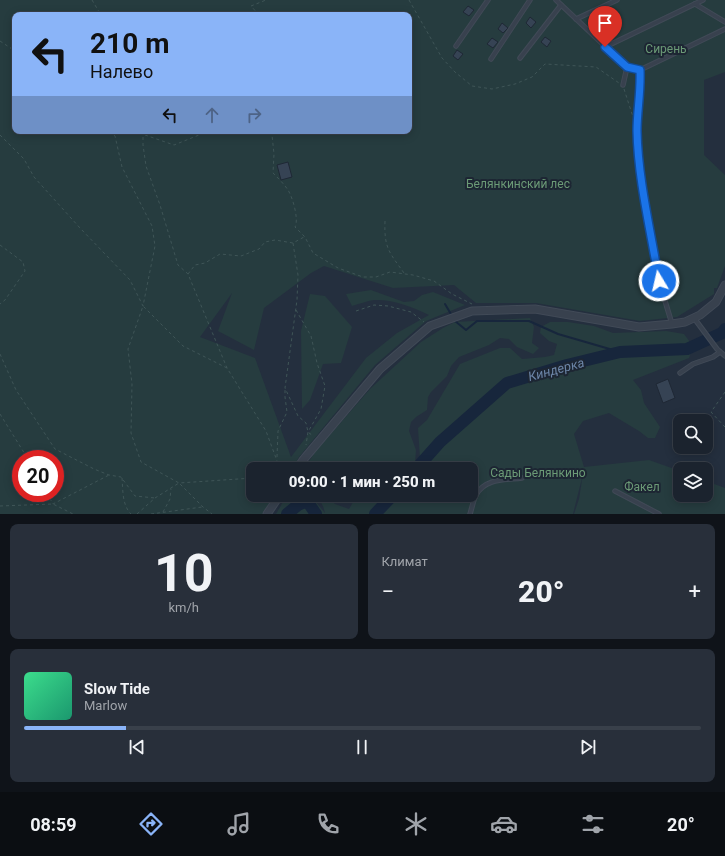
<!DOCTYPE html>
<html lang="ru">
<head>
<meta charset="utf-8">
<style>
	:root { --surface:#1b232e; --page:#282f3a; --text:#f1f3f6; --muted:#a0a4aa; --line:#39404a; --accent:#8ab4f8 }
	body { margin:0; font-family:Roboto,sans-serif; background:var(--page); color:var(--text); height:100vh; display:flex; flex-direction:column; font-size:15px; white-space:nowrap }
	* { box-sizing:border-box; margin:0 }
	p { font-size:13px; color:var(--muted) }
	.icon { flex:none; width:22px; height:22px; fill:none; stroke:currentColor; stroke-width:2; stroke-linecap:round; stroke-linejoin:round }
	.map { position:relative; height:514px; overflow:hidden }
	.drawer { display:flex; flex-direction:column; gap:10px; padding:10px; background:#0f1319; flex:1 }
	.drawer>* { flex:none }
	.hud { position:absolute; left:12px; top:12px; width:400px; height:122px; border-radius:8px; box-shadow:0 2px 10px #0003,0 0 0 1px var(--line); background:#8ab4f8; color:#111; overflow:hidden }
	.buttons { position:absolute; left:673px; top:414px; display:grid; gap:8px }
	.buttons a { display:grid; place-items:center; width:40px; height:40px; border-radius:8px; background:var(--surface); box-shadow:0 2px 10px #0003,0 0 0 1px var(--line); font-size:20px }
	.speed { position:absolute; left:12px; top:450px; display:flex; gap:8px; font-size:20px; font-weight:700; text-align:center }
	.speed>* { display:grid; place-content:center; width:52px; height:52px; border-radius:50%; background:var(--surface); box-shadow:0 2px 10px #0003,0 0 0 1px var(--line); line-height:1 }
	.speed .limit { border:6px solid #d22; background:#fff; color:#111 }
	.pin { position:absolute; display:grid; place-items:center; width:34px; height:34px; color:#fff; margin:-41px -17px; border-radius:50% 50% 50% 0; rotate:-45deg; box-shadow:0 0 4px #0007 }
	.pin .icon { rotate:45deg }
	.me { position:absolute; width:44px; margin:-22px; rotate:351deg; stroke-linejoin:round; filter:drop-shadow(0 0 3px #0008) }
	.turn { display:flex; align-items:center; gap:14px; height:84px; padding:0 12px; font-size:18px }
	.turn .icon { width:52px; height:52px; stroke-width:2.5 }
	.turn b { display:block; font-size:28px; line-height:34px }
	.lanes { display:flex; align-items:center; height:38px; padding:0 12px; background:#0003; justify-content:center; gap:20px; direction:ltr }
	.lanes .off { opacity:.35 }
	.big { font-size:30px; font-weight:800; line-height:1.1 }
	.drawer .card { flex:1; display:flex; flex-direction:column; justify-content:center; gap:6px; min-width:0; padding:0 14px; border-radius:8px; background:var(--page) }
	.drawer .dial { align-items:center; gap:0 }
	.dial b { font-size:52px; line-height:1 }
	.song { display:flex; align-items:center; gap:12px }
	.cover { width:48px; height:48px; border-radius:6px; background:linear-gradient(135deg,hsl(150 70% 55%),hsl(160 70% 35%)) }
	.played { height:4px; border-radius:2px; background:linear-gradient(90deg,var(--accent) 15%,var(--line) 15%) }
	.keys { display:flex; justify-content:space-around; direction:ltr }
	.heat { display:flex; justify-content:space-between; align-items:center; font-size:22px; direction:ltr }
	.drawer .tiles { flex:1; display:grid; gap:10px; grid-template-columns:1fr 1fr }
	.card:last-child { grid-column:span 2 }
	.trip { position:absolute; left:246px; top:462px; width:232px; height:40px; border-radius:8px; background:var(--surface); box-shadow:0 2px 10px #0003,0 0 0 1px var(--line); font-weight:800; line-height:40px; text-align:center }
	.menu { display:flex; height:64px; justify-content:space-around; align-items:center; background:#0b0e12; color:var(--muted) }
	.menu .icon { width:28px; height:28px }
	.menu .active { color:var(--accent) }
	.menu b { font-size:18px; color:var(--text) }
	.map>svg:first-child { display:block }
	.green { fill:#263c3f; fill-rule:evenodd }
	.lines { fill:none; stroke-linecap:round; stroke-linejoin:round }
	.stream { stroke:#17263c; stroke-width:2 }
	.river { stroke:#17263c; stroke-width:12 }
	.building { fill:#364354; stroke:#1f2835 }
	.lane-casing { stroke:#414a57; stroke-width:5.5 }
	.street-casing { stroke:#414a57; stroke-width:9 }
	.path { stroke:#3f5557; stroke-width:1; stroke-dasharray:3 3; stroke-linecap:butt }
	.lane { stroke:#38414e; stroke-width:3.5 }
	.street { stroke:#38414e; stroke-width:7 }
	.route-casing { stroke:#114b97; stroke-width:10 }
	.route { stroke:#1a73e8; stroke-width:7 }
	.labels { text-anchor:middle; stroke-width:4; stroke-linejoin:round; paint-order:stroke }
	.park-label { font-size:12px; fill:#6b9a76; stroke:#1d2633 }
	.water-label { font-size:13px; font-style:italic; fill:#6d86a8; stroke:#1d2633 }
</style>
</head>
<body>
<div class="map">
<svg width="725" height="514" viewBox="0 0 725 514">
	<rect width="100%" height="100%" fill="#242f3e"/>
	<g class="green">
		<path d="M0 0H725V72L704 80V155L725 175V266L717 288H714V294L677 317 640 321 536 303H476L454 285 393 288 324 266 311 273 264 308 254 350 218 331 232 293 200 337 255 358 291 457 366 358 397 333 429 315C413 307 392 299 374 300 367 301 359 304 352 306L346 294 371 290 404 302 414 301 422 295 433 292 465 305 426 321 375 365 299 457 292 469H253V495H275L263 514H0ZM15 15H409V131H15ZM21 459H55V493H21Z"/>
		<polygon points="310,294 325,296 352,327 341,363 323,364 310,400 302,409 301,331"/>
		<path d="M530 318 534 327 532 343 539 348 533 354 517 347 509 339 500 338 489 345 459 357 451 366 447 376 431 392 428 397 427 410 416 417 411 422 409 431 416 450 415 463 420 458 418 428 427 420 460 364 500 348H510L522 359 545 357 554 355 557 344 549 341 540 333 541 327 550 322H568L594 326 613 333 666 331 684 334 693 346 689 358 633 380 641 390 644 403 660 427 655 438H648L639 431 609 413 583 421 574 434 584 467 649 460 680 471V495H706V481L725 488V514H574L579 499 583 474 573 514H283L298 503 308 499 315 501 325 513C323 504 320 498 310 495H347L332 501 335 504 349 509 355 499 360 495H471V469H304L315 452 370 389 421 342 443 328 455 322Z"/>
		<polygon points="287,495 307,495 283,512 282,514 276,514"/>
	</g>
	<g class="lines">
		<polyline class="stream" points="445,304 455,321 466,330 477,321 529,321 558,334 620,352"/>
		<g class="river">
			<polyline points="416,469 440,442 507,383 567,365 620,352 687,349 722,333 725,329"/>
			<polyline points="287,514 298,505 307,501 316,514"/>
			<polyline points="375,514 393,495"/>
		</g>
	</g>
	<g class="building">
		<polygon points="468,6 474,10 469,16 463,12"/>
		<polygon points="530,17 536,22 531,28 526,23"/>
		<polygon points="502,23 508,28 503,33 498,29"/>
		<polygon points="545,37 551,41 547,47 541,42"/>
		<polygon points="492,38 498,42 493,48 487,44"/>
		<polygon points="457,50 463,54 458,60 453,56"/>
		<polygon points="288,162 292,177 281,180 277,165"/>
		<polygon points="668,379 675,398 663,403 656,384"/>
	</g>
	<g class="lines">
		<defs>
			<g id="lane">
				<polyline points="556,0 627,67 640,70 641,88 637,131 643,189 659,281 672,324"/>
				<polyline points="695,4 725,22"/>
				<polyline points="576,19 617,0"/>
				<polyline points="456,46 488,0"/>
				<polyline points="605,47 703,0"/>
				<polyline points="520,58 561,5"/>
				<polyline points="491,59 530,0"/>
				<polyline points="640,70 725,29"/>
				<polyline points="623,85 627,67"/>
				<polyline points="694,318 717,349 725,356"/>
				<polyline points="680,373 693,364 713,357 720,352"/>
				<polyline points="615,491 659,514"/>
				<path d="M470 514C472 508 473 501 476 495 485 478 505 480 522 478"/>
			</g>
			<g id="street">
				<polyline points="297,469 303,460 380,369 430,326 472,311 535,309 639,327 672,324 685,322 700,315 716,302 725,285"/>
				<polyline points="267,514 280,495"/>
			</g>
		</defs>
		<use href="#lane" class="lane-casing"/>
		<use href="#street" class="street-casing"/>
		<g class="path">
			<polyline points="92,0 101,15"/>
			<polyline points="409,0 442,58 455,72 472,86 492,89 515,84 532,77 545,64 596,67 619,83"/>
			<polyline points="259,15 251,6 266,0"/>
			<polyline points="0,41 15,51"/>
			<polyline points="624,89 633,117"/>
			<polyline points="143,131 143,145 146,166 160,205 178,265 188,274 227,368 266,431 280,469"/>
			<path d="M273 131 272 135 274 154 273 173C278 178 284 184 288 190 293 198 299 220 295 227L305 237 313 253 338 268 363 277H376L390 272 413 275 434 281 452 294 472 304"/>
			<polyline points="0,135 24,159 34,177 80,228 130,280 143,306 155,246 152,226 122,167 115,136 110,131"/>
			<polyline points="145,135 174,145 209,131"/>
			<path d="M385 221C384 248 389 252 404 273"/>
			<polyline points="293,243 298,275 297,300 285,388 298,416 306,423 308,432 313,436"/>
			<polyline points="0,245 23,262 25,271 5,300 0,304"/>
			<polyline points="188,274 195,265 205,263 220,254 241,256 259,249 265,242 275,240 293,243 304,237"/>
			<polyline points="296,310 311,336 317,363 325,386 321,409 308,432 306,445"/>
			<polyline points="356,311 374,305 388,306 411,312 424,322"/>
			<polyline points="0,354 16,390 55,449 94,469 109,475 121,477 135,496 155,498"/>
			<polyline points="227,368 183,346 143,306 128,349 132,384 131,433 141,462 179,483 253,478"/>
			<polyline points="725,392 711,412 725,427"/>
			<polyline points="0,414 28,459"/>
			<polyline points="277,457 278,431 287,412 285,397 285,388"/>
			<path d="M122 478C123 490 122 505 131 514"/>
			<polyline points="47,493 53,504 109,475"/>
			<polyline points="0,506 53,504 73,514"/>
			<polyline points="163,512 170,499 171,489"/>
			<polyline points="137,514 155,498 179,483 203,507 212,514"/>
			<polyline points="151,514 202,507"/>
		</g>
		<use href="#lane" class="lane"/>
		<use href="#street" class="street"/>
	</g>
	<g class="lines">
		<defs>
			<path id="route" d="M605 47 627 67 640 70C641 92 637 111 637 131 638 180 651 232 659 281"/>
		</defs>
		<use href="#route" class="route-casing"/>
		<use href="#route" class="route"/>
	</g>
	<g class="labels">
		<g class="park-label">
			<text x="666" y="53">Сирень</text>
			<text x="518" y="188">Белянкинский лес</text>
			<text x="538" y="477">Сады Белянкино</text>
			<text x="642" y="491">Факел</text>
		</g>
		<g class="water-label">
			<text transform="translate(556 369) rotate(-15)" y="5">Киндерка</text>
		</g>
	</g>
</svg>
<div class="buttons">
<a><svg class="icon" aria-label="search" viewBox="0 0 24 24"><circle cx="10" cy="10" r="6"/><path d="M15 15l6 6"/></svg></a>
<a><svg class="icon" aria-label="layers" viewBox="0 0 24 24"><path d="M12 4l9 5-9 5-9-5zM3 14l9 5 9-5"/></svg></a>
</div>
<div class="speed"><div class="limit">20</div></div>
<div class="pin" style="left:605px;top:47px;background:#d93025"><svg class="icon" aria-label="arrive" viewBox="0 0 24 24"><path d="M6 21V4h12l-3 4 3 4H6"/></svg></div>
<svg class="me" style="left:659px;top:281px" viewBox="-20 -20 40 40"><circle r="17" fill="#1a73e8" stroke="#fff" stroke-width="3"/><path d="M0-11L8 9 0 5-8 9z" fill="#fff"/></svg>
<div class="trip">09:00 · 1 мин · 250 m</div>
<div class="hud">
<div class="turn"><svg class="icon" aria-label="left" viewBox="0 0 24 24"><path d="M17 20v-9H6M10 6l-5 5 5 5"/></svg><div><b>210 m</b>Налево</div></div>
<div class="lanes"><svg class="icon" aria-label="left" viewBox="0 0 24 24"><path d="M17 20v-9H6M10 6l-5 5 5 5"/></svg><svg class="icon off" aria-label="ahead" viewBox="0 0 24 24"><path d="M12 20V5M6 11l6-6 6 6"/></svg><svg class="icon off" aria-label="right" viewBox="0 0 24 24"><path d="M7 20v-9h11M14 6l5 5-5 5"/></svg></div>
</div>
</div>
<section class="drawer">
<div class="tiles">
<div class="card dial"><b>10</b><p>km/h</p></div>
<div class="card"><p>Климат</p>
<div class="heat"><a>−</a><b class="big">20°</b><a>+</a></div>
</div>
<div class="card">
<div class="song"><i class="cover"></i><div><b>Slow Tide</b><p>Marlow</p></div></div>
<div class="played"></div>
<div class="keys"><svg class="icon" aria-label="previous" viewBox="0 0 24 24"><path d="M18 5L8 12l10 7zM5 5v14"/></svg><svg class="icon" aria-label="pause" viewBox="0 0 24 24"><path d="M8 5v14M16 5v14"/></svg><svg class="icon" aria-label="next" viewBox="0 0 24 24"><path d="M6 5l10 7-10 7zM19 5v14"/></svg></div>
</div>
</div>
</section>
<nav class="menu">
<b>08:59</b>
<svg class="icon active" aria-label="directions" viewBox="0 0 24 24"><path d="M12 3l9 9-9 9-9-9zM9 14v-3h6M13 9l2 2-2 2"/></svg>
<svg class="icon" aria-label="music" viewBox="0 0 24 24"><path d="M9 18V5l10-2v13"/><circle cx="6" cy="18" r="3"/><circle cx="16" cy="16" r="3"/></svg>
<svg class="icon" aria-label="phone" viewBox="0 0 24 24"><path d="M5 4h4l2 5-3 2q2 4 5 5l2-3 5 2v4C11 20 4 13 5 4z"/></svg>
<svg class="icon" aria-label="climate" viewBox="0 0 24 24"><path d="M12 3v18M4 7l16 10M4 17L20 7"/></svg>
<svg class="icon" aria-label="car" viewBox="0 0 24 24"><path d="M5 17H2v-5l4-1 3-4h7l3 4 3 1v5h-3M9 17h6M6 11h13"/><circle cx="7" cy="17" r="2"/><circle cx="17" cy="17" r="2"/></svg>
<svg class="icon" aria-label="filters" viewBox="0 0 24 24"><path d="M4 7h16M4 17h16"/><circle cx="9" cy="7" r="2"/><circle cx="15" cy="17" r="2"/></svg>
<b>20°</b>
</nav>
</body>
</html>
